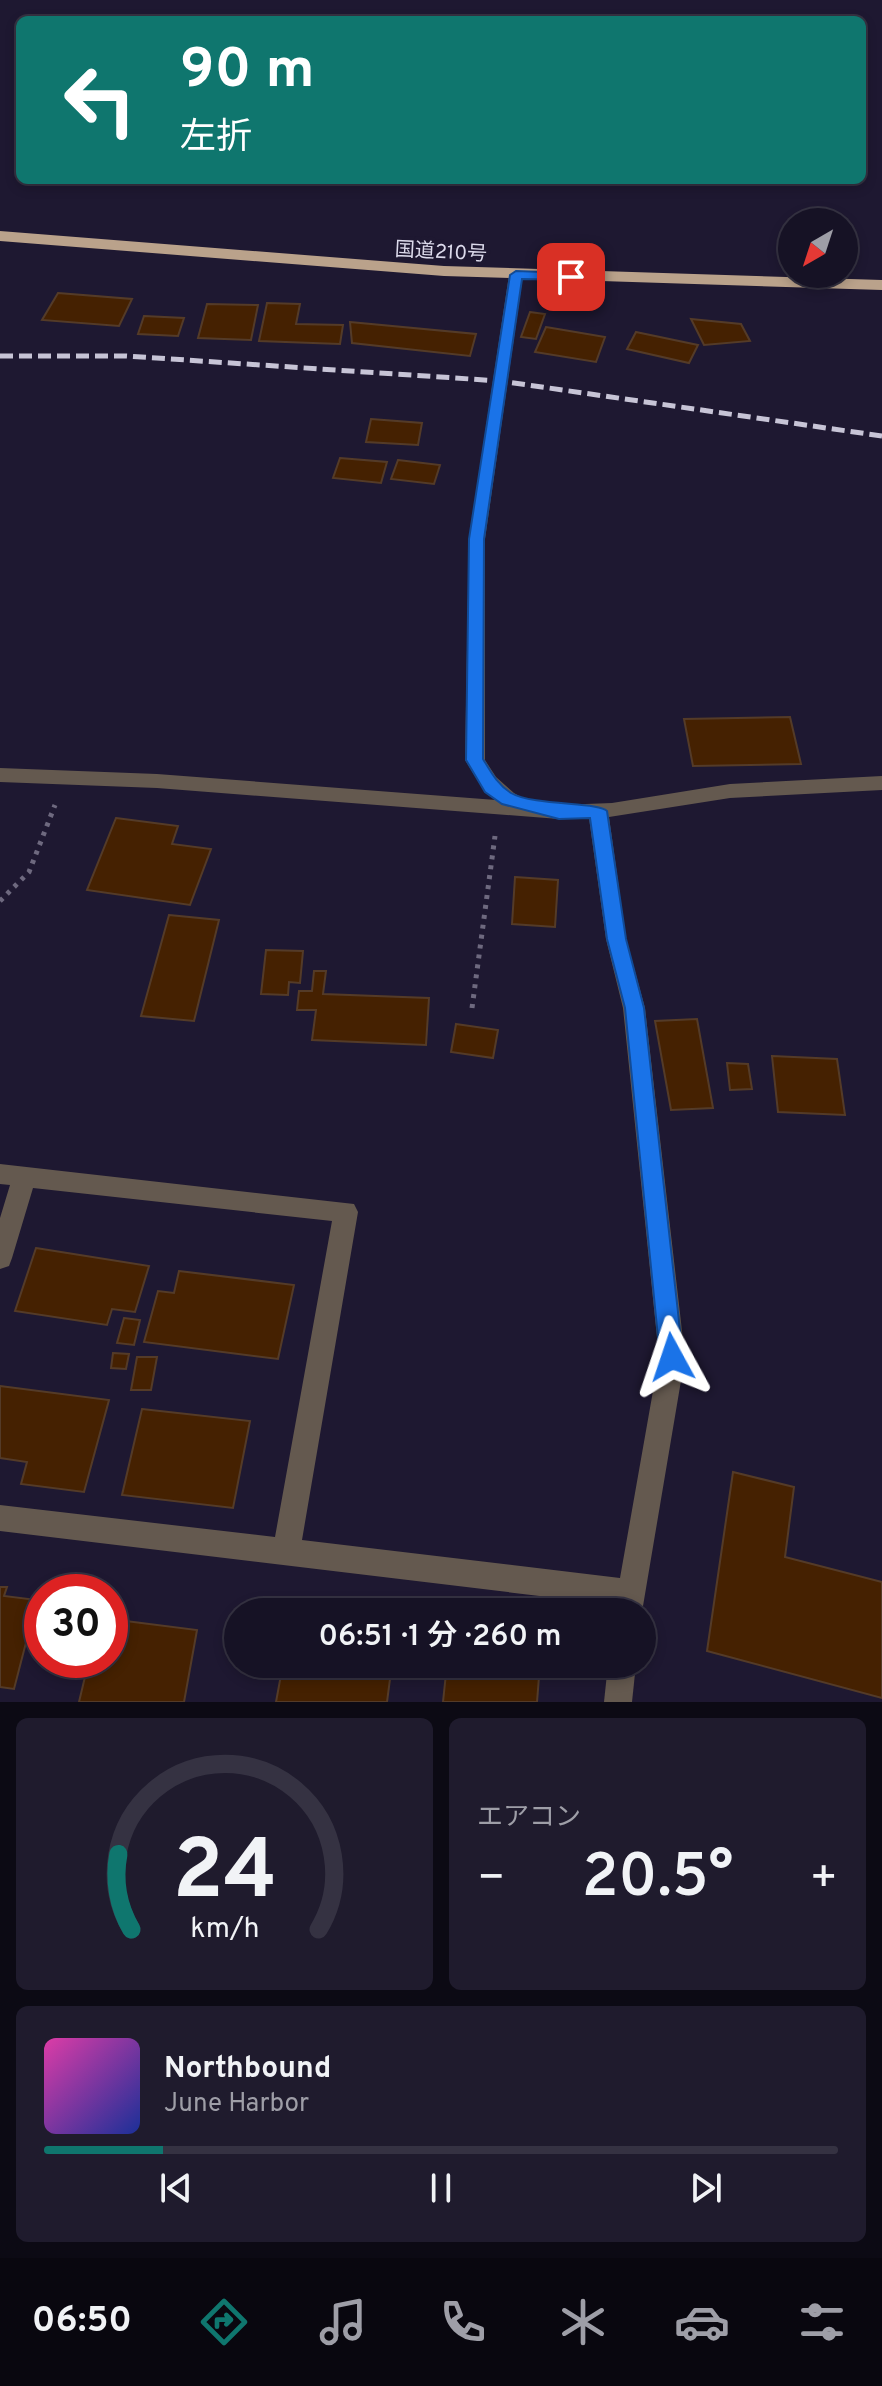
<!DOCTYPE html>
<html lang="ja">
<head>
<meta charset="utf-8">
<style>
	:root { --surface:#161225; --page:#1f1b2d; --text:#f1f3f6; --muted:#9e9ea7; --line:#353242; --accent:#0f766e }
	body { margin:0; font-family:Overpass,"Noto Sans JP",sans-serif; background:var(--page); color:var(--text); height:100vh; display:flex; flex-direction:column; font-size:30px; white-space:nowrap }
	* { box-sizing:border-box; margin:0 }
	p { font-size:26px; color:var(--muted) }
	.icon { flex:none; width:44px; height:44px; fill:none; stroke:currentColor; stroke-width:2; stroke-linecap:round; stroke-linejoin:round }
	.map { position:relative; height:1702px; overflow:hidden }
	.sheet { display:flex; flex-direction:column; gap:16px; padding:16px; background:#0c0a14; flex:1 }
	.sheet>* { flex:none }
	.banner { position:absolute; left:16px; top:16px; width:850px; height:168px; border-radius:12px; box-shadow:0 4px 12px #0003,0 0 0 2px var(--line); background:#0f766e; color:#fff; overflow:hidden }
	.needle { width:52px; rotate:219deg }
	.controls { position:absolute; left:778px; top:208px; display:grid; gap:16px }
	.controls a { display:grid; place-items:center; width:80px; height:80px; border-radius:50%; background:var(--surface); box-shadow:0 4px 12px #0003,0 0 0 2px var(--line); font-size:40px }
	.speed { position:absolute; left:24px; top:1574px; display:flex; gap:16px; font-size:40px; font-weight:700; text-align:center }
	.speed>* { display:grid; place-content:center; width:104px; height:104px; border-radius:50%; background:var(--surface); box-shadow:0 4px 12px #0003,0 0 0 2px var(--line); line-height:1 }
	.speed .limit { border:12px solid #d22; background:#fff; color:#111 }
	.pin { position:absolute; display:grid; place-items:center; width:68px; height:68px; color:#fff; margin:-34px; border-radius:16px; box-shadow:0 4px 12px #0006 }
	.me { position:absolute; width:88px; margin:-44px; rotate:355deg; stroke-linejoin:round; filter:drop-shadow(0 0 6px #0008) }
	.turn { display:flex; align-items:center; gap:28px; height:168px; padding:0 32px; font-size:36px }
	.turn .icon { width:104px; height:104px; stroke-width:2.5 }
	.turn b { display:block; font-size:56px; line-height:68px }
	.big { font-size:60px; font-weight:600; line-height:1.1 }
	.sheet .card { flex:1; display:flex; flex-direction:column; justify-content:center; gap:12px; min-width:0; padding:0 28px; border-radius:12px; background:var(--page) }
	.sheet .dial { align-items:center; gap:0 }
	.dial svg { height:208px; overflow:visible; fill:none; stroke:var(--line); stroke-width:7; stroke-linecap:round; text-anchor:middle }
	.dial text { fill:var(--text); stroke:none }
	.song { display:flex; align-items:center; gap:24px }
	.cover { width:96px; height:96px; border-radius:12px; background:linear-gradient(135deg,hsl(320 70% 55%),hsl(230 70% 35%)) }
	.played { height:8px; border-radius:4px; background:linear-gradient(90deg,var(--accent) 15%,var(--line) 15%) }
	.keys { display:flex; justify-content:space-around; direction:ltr }
	.heat { display:flex; justify-content:space-between; align-items:center; font-size:44px; direction:ltr }
	.sheet .tiles { flex:1; display:grid; gap:16px; grid-template-columns:1fr 1fr }
	.card:last-child { grid-column:span 2 }
	.trip { position:absolute; left:224px; top:1598px; width:432px; height:80px; border-radius:40px; background:var(--surface); box-shadow:0 4px 12px #0003,0 0 0 2px var(--line); font-weight:600; line-height:80px; text-align:center }
	.tabs { display:flex; height:128px; justify-content:space-around; align-items:center; background:#09070f; color:var(--muted) }
	.tabs .icon { width:56px; height:56px }
	.tabs .current { color:var(--accent) }
	.tabs b { font-size:36px; color:var(--text) }
	.map>svg:first-child { display:block }
	.building { fill:#452101; stroke:#543b28; stroke-width:2 }
	.lines { fill:none; stroke-linecap:round; stroke-linejoin:round }
	.path { stroke:#6e697f; stroke-width:5; stroke-dasharray:4 6; stroke-linecap:butt }
	.minor { fill:#64594f; fill-rule:evenodd }
	.trunk { fill:#baa28b; fill-rule:evenodd }
	.rail { stroke:#c7c4d6; stroke-width:5; stroke-dasharray:13 6; stroke-linecap:butt }
	.route { fill:#1a73e8; stroke:#114b97; stroke-width:2 }
	.labels { text-anchor:middle; stroke-width:8; stroke-linejoin:round; paint-order:stroke }
	.far-street-label { font-size:20px; fill:#dcdaeb; stroke:#1e1831 }
</style>
</head>
<body>
<div class="map">
<svg width="882" height="1702" viewBox="0 0 882 1702">
	<rect width="100%" height="100%" fill="#1e1831"/>
	<g class="building">
		<polygon points="58,293 132,299 119,326 42,320"/>
		<polygon points="267,303 300,304 296,324 343,325 340,344 259,341"/>
		<polygon points="207,304 258,305 251,340 198,338"/>
		<polygon points="530,312 545,314 536,339 521,337"/>
		<polygon points="144,316 184,318 178,336 138,334"/>
		<polygon points="691,319 741,324 750,341 704,345"/>
		<polygon points="350,322 476,334 470,356 352,343"/>
		<polygon points="546,327 605,337 596,362 535,352"/>
		<polygon points="636,332 698,345 689,363 627,349"/>
		<polygon points="371,419 422,423 418,445 366,442"/>
		<polygon points="340,458 387,462 381,483 333,478"/>
		<polygon points="398,460 440,465 434,484 391,479"/>
		<polygon points="790,717 801,764 693,766 684,719"/>
		<polygon points="116,818 178,826 172,844 211,849 190,905 87,890"/>
		<polygon points="515,877 558,880 555,927 512,924"/>
		<polygon points="169,915 219,920 194,1021 141,1016"/>
		<polygon points="266,950 303,951 300,983 289,982 288,995 261,994"/>
		<polygon points="314,971 326,971 323,994 429,998 426,1045 312,1040 316,1010 297,1010 299,991 312,991"/>
		<polygon points="697,1019 713,1108 671,1110 655,1021"/>
		<polygon points="456,1024 498,1030 493,1058 451,1052"/>
		<polygon points="772,1056 837,1059 845,1115 778,1112"/>
		<polygon points="727,1063 748,1064 752,1089 730,1090"/>
		<polygon points="36,1248 149,1266 135,1312 112,1309 107,1325 15,1311"/>
		<polygon points="179,1271 294,1285 278,1359 144,1342 158,1291 174,1293"/>
		<polygon points="124,1318 140,1320 134,1345 117,1343"/>
		<polygon points="113,1353 129,1354 126,1369 111,1368"/>
		<polygon points="137,1357 157,1357 151,1390 131,1390"/>
		<polygon points="0,1386 109,1400 84,1492 21,1484 27,1462 0,1458"/>
		<polygon points="142,1409 250,1421 233,1508 122,1495"/>
		<polygon points="733,1472 794,1487 785,1557 882,1582 882,1698 707,1651"/>
		<polygon points="0,1587 7,1587 4,1596 37,1600 14,1689 0,1687"/>
		<polygon points="110,1619 197,1630 184,1702 79,1702 89,1660 110,1660"/>
		<polygon points="283,1664 392,1664 387,1702 276,1702"/>
		<polygon points="447,1664 540,1664 537,1702 443,1702"/>
	</g>
	<g class="lines">
		<g class="path">
			<polyline points="0,901 29,872 55,805"/>
			<polyline points="472,1008 495,836"/>
		</g>
		<g class="minor">
			<polygon points="516,271 523,275 485,539 485,760 496,777 514,793 531,803 559,805 612,803 730,784 882,776 882,790 730,798 609,817 626,939 645,1008 685,1357 642,1612 614,1612 615,1605 0,1531 0,1505 275,1537 332,1221 33,1188 12,1258 9,1266 0,1269 0,1218 10,1185 0,1184 0,1164 354,1204 358,1212 302,1540 620,1578 659,1357 623,1008 606,939 589,818 559,819 157,788 0,782 0,768 157,774 496,800 482,787 465,760 469,539 509,275"/>
			<polygon points="608,1664 636,1664 632,1702 604,1702"/>
		</g>
		<polygon class="trunk" points="0,231 444,266 882,280 882,290 444,276 0,241"/>
		<polyline class="rail" points="0,356 126,356 500,381 882,436"/>
	</g>
	<path class="route" d="M516 271 571 273 577 277 571 280 522 279 484 539 483 759C491 772 497 784 511 793 533 806 600 802 607 811L626 939 644 1008 683 1357 680 1365 672 1368 664 1365 660 1357 625 1008 607 939 590 818 559 819 502 804 485 792 466 760 469 539 510 275Z"/>
	<g class="labels">
		<g class="far-street-label">
			<text transform="translate(441 251) rotate(3)" y="7">国道210号</text>
		</g>
	</g>
</svg>
<div class="controls">
<a><svg class="needle" viewBox="-14 -14 28 28"><path d="M0-13l5 13h-10z" fill="#e53935"/><path d="M0 13l5-13h-10z" fill="#9e9ea7"/></svg></a>
</div>
<div class="speed"><div class="limit">30</div></div>
<div class="pin" style="left:571px;top:277px;background:#d93025"><svg class="icon" aria-label="arrive" viewBox="0 0 24 24"><path d="M6 21V4h12l-3 4 3 4H6"/></svg></div>
<svg class="me" style="left:672px;top:1357px" viewBox="-20 -20 40 40"><path d="M0-17L14 15 0 8-14 15z" fill="#1a73e8" stroke="#fff" stroke-width="4"/></svg>
<div class="trip">06:51 · 1 分 · 260 m</div>
<div class="banner">
<div class="turn"><svg class="icon" aria-label="left" viewBox="0 0 24 24"><path d="M17 20v-9H6M10 6l-5 5 5 5"/></svg><div><b>90 m</b>左折</div></div>
</div>
</div>
<section class="sheet">
<div class="tiles">
<div class="card dial"><svg viewBox="0 0 100 80">
<path d="M14 69A42 42 0 1 1 86 69"/>
<path d="M14 69A42 42 0 0 1 9 40" stroke="#0f766e"/>
<text x="50" y="56" font-size="32" font-weight="700">24</text>
<text x="50" y="72" font-size="11">km/h</text>
</svg></div>
<div class="card"><p>エアコン</p>
<div class="heat"><a>−</a><b class="big">20.5°</b><a>+</a></div>
</div>
<div class="card">
<div class="song"><i class="cover"></i><div><b>Northbound</b><p>June Harbor</p></div></div>
<div class="played"></div>
<div class="keys"><svg class="icon" aria-label="previous" viewBox="0 0 24 24"><path d="M18 5L8 12l10 7zM5 5v14"/></svg><svg class="icon" aria-label="pause" viewBox="0 0 24 24"><path d="M8 5v14M16 5v14"/></svg><svg class="icon" aria-label="next" viewBox="0 0 24 24"><path d="M6 5l10 7-10 7zM19 5v14"/></svg></div>
</div>
</div>
</section>
<nav class="tabs">
<b>06:50</b>
<svg class="icon current" aria-label="directions" viewBox="0 0 24 24"><path d="M12 3l9 9-9 9-9-9zM9 14v-3h6M13 9l2 2-2 2"/></svg>
<svg class="icon" aria-label="music" viewBox="0 0 24 24"><path d="M9 18V5l10-2v13"/><circle cx="6" cy="18" r="3"/><circle cx="16" cy="16" r="3"/></svg>
<svg class="icon" aria-label="phone" viewBox="0 0 24 24"><path d="M5 4h4l2 5-3 2q2 4 5 5l2-3 5 2v4C11 20 4 13 5 4z"/></svg>
<svg class="icon" aria-label="climate" viewBox="0 0 24 24"><path d="M12 3v18M4 7l16 10M4 17L20 7"/></svg>
<svg class="icon" aria-label="car" viewBox="0 0 24 24"><path d="M5 17H2v-5l4-1 3-4h7l3 4 3 1v5h-3M9 17h6M6 11h13"/><circle cx="7" cy="17" r="2"/><circle cx="17" cy="17" r="2"/></svg>
<svg class="icon" aria-label="filters" viewBox="0 0 24 24"><path d="M4 7h16M4 17h16"/><circle cx="9" cy="7" r="2"/><circle cx="15" cy="17" r="2"/></svg>
</nav>
</body>
</html>
